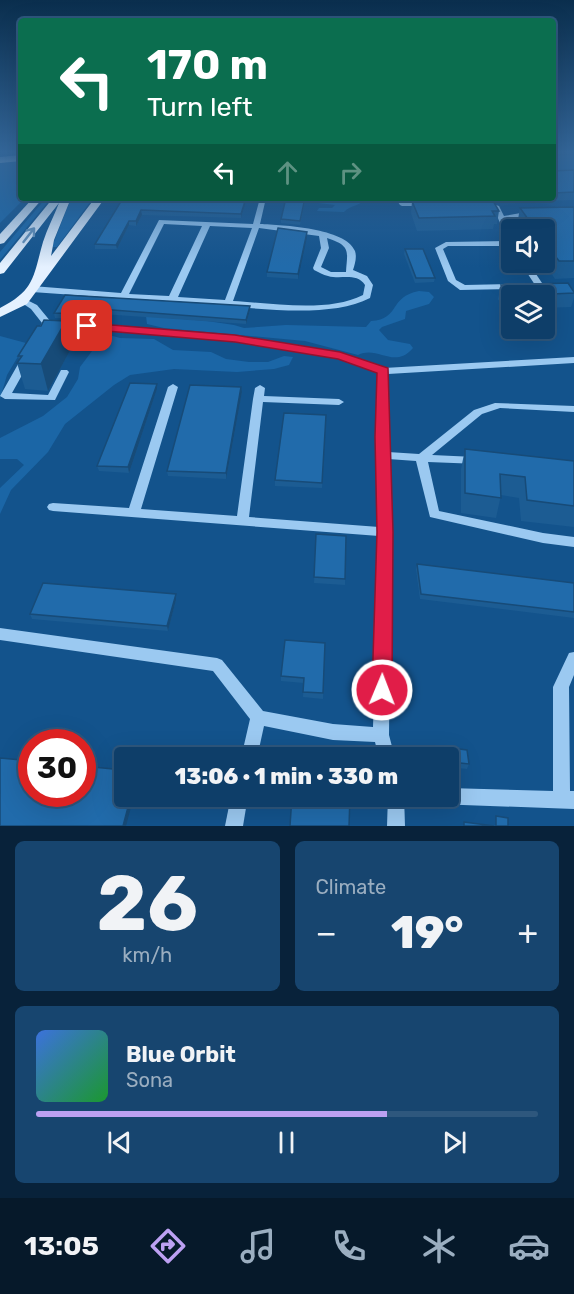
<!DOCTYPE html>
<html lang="en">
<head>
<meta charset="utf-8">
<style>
	:root { --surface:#0e3e69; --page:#17456f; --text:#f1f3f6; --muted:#9baec0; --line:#2e577d; --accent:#bca0f2 }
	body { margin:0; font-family:Rubik,sans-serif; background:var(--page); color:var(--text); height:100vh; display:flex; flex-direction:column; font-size:22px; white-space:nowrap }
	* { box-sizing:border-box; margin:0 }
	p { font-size:20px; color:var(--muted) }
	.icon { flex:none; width:33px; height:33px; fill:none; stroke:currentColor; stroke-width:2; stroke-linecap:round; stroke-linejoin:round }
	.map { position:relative; height:826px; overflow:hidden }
	.panel { display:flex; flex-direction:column; gap:15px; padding:15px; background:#08223a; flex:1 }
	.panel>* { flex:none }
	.hud { position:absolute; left:18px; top:18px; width:538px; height:183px; border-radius:6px; box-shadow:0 6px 24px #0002,0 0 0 2px var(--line); background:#0b6e4f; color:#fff; overflow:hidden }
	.controls { position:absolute; left:501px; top:219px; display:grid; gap:12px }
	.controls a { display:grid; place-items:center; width:54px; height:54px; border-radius:6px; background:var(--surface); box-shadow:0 6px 24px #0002,0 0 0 2px var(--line); font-size:30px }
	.speed { position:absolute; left:18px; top:729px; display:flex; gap:12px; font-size:30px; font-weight:700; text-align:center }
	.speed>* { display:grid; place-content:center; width:78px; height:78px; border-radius:50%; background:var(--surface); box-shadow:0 6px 24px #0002,0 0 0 2px var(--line); line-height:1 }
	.speed .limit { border:9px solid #d22; background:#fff; color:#111 }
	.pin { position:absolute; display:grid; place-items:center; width:51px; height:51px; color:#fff; margin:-26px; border-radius:12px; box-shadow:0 3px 9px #0006 }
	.me { position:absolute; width:66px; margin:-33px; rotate:1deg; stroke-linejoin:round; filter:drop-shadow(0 0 4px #0008) }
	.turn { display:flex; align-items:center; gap:21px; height:126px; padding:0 30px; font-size:27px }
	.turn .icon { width:78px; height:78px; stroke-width:2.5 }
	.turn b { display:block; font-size:42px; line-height:51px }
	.lanes { display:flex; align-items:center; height:57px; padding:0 30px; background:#0003; justify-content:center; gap:30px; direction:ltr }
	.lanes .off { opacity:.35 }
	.big { font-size:45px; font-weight:800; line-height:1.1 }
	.panel .card { flex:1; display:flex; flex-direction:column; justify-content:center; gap:9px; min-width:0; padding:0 21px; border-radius:9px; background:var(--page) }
	.panel .dial { align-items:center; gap:0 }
	.dial b { font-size:78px; line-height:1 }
	.song { display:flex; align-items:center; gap:18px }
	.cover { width:72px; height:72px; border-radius:9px; background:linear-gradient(135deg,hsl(220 70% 55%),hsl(130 70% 35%)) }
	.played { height:6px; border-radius:3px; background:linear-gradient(90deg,var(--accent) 70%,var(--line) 70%) }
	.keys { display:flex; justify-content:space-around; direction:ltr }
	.heat { display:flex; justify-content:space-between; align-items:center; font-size:33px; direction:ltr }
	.panel .tiles { flex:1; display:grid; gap:15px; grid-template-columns:1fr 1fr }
	.card:last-child { grid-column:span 2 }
	.trip { position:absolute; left:114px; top:747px; width:345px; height:60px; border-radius:6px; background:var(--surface); box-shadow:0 6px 24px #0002,0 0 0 2px var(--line); font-weight:800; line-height:60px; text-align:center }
	.dock { display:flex; height:96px; justify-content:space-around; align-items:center; background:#06192a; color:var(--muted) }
	.dock .icon { width:42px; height:42px }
	.dock .on { color:var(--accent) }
	.dock b { font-size:27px; color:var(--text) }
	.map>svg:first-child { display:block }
	.green { fill:#1b66a6 }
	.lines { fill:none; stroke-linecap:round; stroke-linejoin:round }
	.minor { fill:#9bc9f1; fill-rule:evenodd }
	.major { fill:#e5f1ff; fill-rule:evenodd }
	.wall { fill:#1c5c93 }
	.shaded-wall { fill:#174b78 }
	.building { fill:#216bab; stroke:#174b78; stroke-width:1.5 }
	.oneway { stroke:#6792ba }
	.route { fill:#e11d48; stroke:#92132f; stroke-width:1.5 }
</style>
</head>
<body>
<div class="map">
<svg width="574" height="826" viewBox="0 0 574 826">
	<rect width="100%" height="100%" fill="#13538c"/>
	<g class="green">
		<polygon points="574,155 574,172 554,173 554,156"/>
		<polygon points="21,160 21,198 25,198 0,223 0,163"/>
		<polygon points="46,198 51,198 0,260 0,252"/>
		<polygon points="71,198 93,198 57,247 52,247"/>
		<path d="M323 198 350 200 362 198 364 200C358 207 350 205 344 212L317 211 319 208H332L335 205 318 203V200Z"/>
		<path d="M419 291 429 292 434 297 429 304 406 311 405 319 382 327 379 330 388 340 410 344 413 348C394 370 378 345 358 355L305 341 164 328 147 324 146 316 207 321 234 325 244 328 286 325 366 327 371 321C401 319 388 297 419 291Z"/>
		<polygon points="98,332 120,338 154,339 173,350 211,352 226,359 249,362 268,362 284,356 293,357 289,365 274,369 237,372 174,369 130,375 114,385 65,424 48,452 11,490 0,514 0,488 24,465 17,459 0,459 0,438 43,416 67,397 78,379 80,367 95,347 90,340 91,335"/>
		<polygon points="0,336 26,343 7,375 0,399"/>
	</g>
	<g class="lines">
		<g class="minor">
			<path d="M260 198H266L260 224C282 225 346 228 355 251 357 257 355 264 353 270L367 276 373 285 370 298C328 320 249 307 202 304 145 300 89 296 32 292L28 289 32 286 121 293 159 220 253 224ZM164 224 202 226 169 296 129 294ZM210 226 252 228 225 300 178 297ZM259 228 319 236 321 248 313 268 314 270C319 272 323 275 328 276 341 280 356 272 365 285L363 295C328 313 272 303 233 301ZM327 238C352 246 347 252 346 272H331L321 267 329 248Z"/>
			<polygon points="395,198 401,198 404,202 425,202 428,204 425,206 402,206 400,205"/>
			<polygon points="476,198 483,198 484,201 499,206 504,216 532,211 536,213 506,220 512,234 512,246 448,246 443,249 456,280 465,285 514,284 518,287 517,289 460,290 448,281 435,248 446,242 507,241 494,208 480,203"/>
			<polygon points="520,262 528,262 544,286 543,288 537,288"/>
			<polygon points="23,298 37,305 51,322 235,336 340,352 384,368 574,357 574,363 388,374 386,401 388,452 419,454 474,410 495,403 574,406 574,412 500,408 482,414 432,455 475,457 479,458 481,461 479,464 428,462 439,511 543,533 574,537 574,547 543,543 430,517 416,461 388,459 391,532 389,735 395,758 379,758 375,742 333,740 264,726 257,758 241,758 250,719 213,671 0,640 0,628 217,658 222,660 263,711 333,724 373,727 379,536 53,511 49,510 47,507 49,504 53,503 129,508 168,387 173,384 178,387 141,509 237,516 253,399 255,388 260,385 265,388 264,396 339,399 344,402 339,405 263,402 249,517 379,527 376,401 378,372 338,358 235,342 50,325 46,332 43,333 38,330 42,323 31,309 19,301"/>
			<polygon points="26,356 31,359 12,393 48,395 61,370 67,370 69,372 55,400 5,399 0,396 21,359"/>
			<polygon points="574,652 574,675 569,687 570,791 574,791 574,809 436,804 430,802 428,796 448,796 448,788 553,791 553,687 569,653"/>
			<polygon points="231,796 248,796 243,826 225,826"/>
			<polygon points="388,796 404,796 405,826 387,826"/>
		</g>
		<g class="major">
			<polygon points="21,155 21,161 0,163 0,157"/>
			<polygon points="33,198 43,198 4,243 0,244 0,234"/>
			<path d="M53 198H71L54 240 51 256 95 198H105L27 304 0 317V308C35 290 33 277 43 242 47 229 54 216 59 203L4 273 0 274V263Z"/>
		</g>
	</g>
	<g class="wall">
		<polygon points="574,170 574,200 510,202 506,198 554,198 554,171"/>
		<polygon points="123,198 247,198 241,218 142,215 136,226 129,225 117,249 95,249 95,244"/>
		<polygon points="286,198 306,198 300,225 281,223 281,219"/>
		<polygon points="412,201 499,211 497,224 494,224 493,229 417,231 411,213"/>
		<polygon points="574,207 574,278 555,279 544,262 544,230 520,230 517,225 520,208"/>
		<polygon points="307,232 298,279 267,277 267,272"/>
		<polygon points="405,249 435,278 434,282 415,283 404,254"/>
		<polygon points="501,285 574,292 574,298 571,307 544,308 544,296 512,296 512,309 504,310 498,299"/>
		<polygon points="65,295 250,306 250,310 246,324 87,313 84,319 55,318 54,313"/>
		<polygon points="41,326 72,347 48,391 25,389 17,363 19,360 18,356"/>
		<polygon points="241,387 242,392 226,479 168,476 167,471"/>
		<polygon points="157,389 129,473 99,471 97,466"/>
		<polygon points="326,415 322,488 275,486 275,480"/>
		<polygon points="465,449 574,461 574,527 521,521 519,498 501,495 496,518 461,513 461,469"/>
		<polygon points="316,534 346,536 345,585 314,583"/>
		<polygon points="417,564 574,583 574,618 420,599 416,569"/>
		<polygon points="176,594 176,600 168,631 32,619 30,614"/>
		<polygon points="325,643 323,699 303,697 304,683 281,681 281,676"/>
		<polygon points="451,748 469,764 467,769 450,767 449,753"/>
	</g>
	<g class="shaded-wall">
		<polygon points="246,198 247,198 241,218 241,214"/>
		<polygon points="141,210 142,215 136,226 136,221"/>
		<polygon points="129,221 129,225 117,249 116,245"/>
		<polygon points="307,232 307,237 298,279 298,274"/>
		<polygon points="250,306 250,310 246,324 246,320"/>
		<polygon points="86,308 87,313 84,319 83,314"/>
		<polygon points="66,321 72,347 48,391 41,364"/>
		<polygon points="157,384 157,389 129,473 128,467"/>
		<polygon points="241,387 242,392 226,479 226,473"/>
		<polygon points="176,594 176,600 168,631 167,626"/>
		<polygon points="131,796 134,796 126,826 123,826"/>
	</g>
	<g class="building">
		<polygon points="574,170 574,192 554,193 554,171"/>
		<polygon points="123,198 246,198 241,214 141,210 136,221 129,221 116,245 95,244"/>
		<polygon points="286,198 305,198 300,221 281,219"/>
		<polygon points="492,199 499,211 492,211 495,216 419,218 412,201"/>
		<polygon points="574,207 574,261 559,261 544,241 544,230 536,230 520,208"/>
		<polygon points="278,228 307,232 298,274 267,272"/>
		<polygon points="405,249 423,249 435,278 416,278"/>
		<polygon points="568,283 574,292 574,293 507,296 501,285"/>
		<polygon points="65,295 250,306 246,320 86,308 83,314 54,313"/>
		<polygon points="44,320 66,321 41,364 17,363 22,356 18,356 37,326 41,326"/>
		<polygon points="130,383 157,384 128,467 97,466"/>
		<polygon points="190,385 241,387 226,473 167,471"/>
		<polygon points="284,413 326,415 322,483 275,480"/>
		<polygon points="465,449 574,461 574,506 527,500 525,477 500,474 501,498 465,493"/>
		<polygon points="316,534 346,536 345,579 314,577"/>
		<polygon points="417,564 574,583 574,612 421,594"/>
		<polygon points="43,583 176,594 167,626 30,614"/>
		<polygon points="285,640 325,643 323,693 303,692 304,678 281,676"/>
		<polygon points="451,748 467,750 469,764 451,762"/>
		<polygon points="0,758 32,761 32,794 82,794 82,766 124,770 124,796 131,796 123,826 0,826"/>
		<polygon points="292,796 350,796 349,826 290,826"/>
		<polygon points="496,816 508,818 508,826 496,826"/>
		<polygon points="464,822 494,826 464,826"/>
	</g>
	<defs><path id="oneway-shaft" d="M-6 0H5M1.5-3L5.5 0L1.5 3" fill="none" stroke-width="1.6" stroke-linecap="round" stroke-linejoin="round" transform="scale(1.5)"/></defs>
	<use class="oneway" href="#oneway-shaft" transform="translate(29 235) rotate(-52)"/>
	<linearGradient id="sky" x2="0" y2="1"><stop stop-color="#0a2e4d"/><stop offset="0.57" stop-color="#369"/><stop offset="1" stop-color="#369" stop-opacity="0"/></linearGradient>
	<rect width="574" height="267" fill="url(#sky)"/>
	<polygon class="route" points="87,323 235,335 340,352 388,368 393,532 392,690 389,696 382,699 375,696 372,690 377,532 375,437 377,373 338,359 235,342 83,329 81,326"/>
</svg>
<div class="controls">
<a><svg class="icon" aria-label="sound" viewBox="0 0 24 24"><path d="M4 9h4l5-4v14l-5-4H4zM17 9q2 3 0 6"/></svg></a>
<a><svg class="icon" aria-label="layers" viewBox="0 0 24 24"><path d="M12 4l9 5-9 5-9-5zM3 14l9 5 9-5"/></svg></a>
</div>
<div class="speed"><div class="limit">30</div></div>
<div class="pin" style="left:87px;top:326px;background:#d93025"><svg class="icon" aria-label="arrive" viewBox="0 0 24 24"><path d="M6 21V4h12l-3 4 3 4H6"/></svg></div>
<svg class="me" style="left:382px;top:690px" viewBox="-20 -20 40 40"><circle r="17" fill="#e11d48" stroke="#fff" stroke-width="3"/><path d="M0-11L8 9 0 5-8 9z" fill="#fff"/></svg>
<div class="trip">13:06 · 1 min · 330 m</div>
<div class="hud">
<div class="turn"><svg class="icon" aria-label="left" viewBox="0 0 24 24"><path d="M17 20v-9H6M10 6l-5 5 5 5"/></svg><div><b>170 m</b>Turn left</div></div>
<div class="lanes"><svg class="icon" aria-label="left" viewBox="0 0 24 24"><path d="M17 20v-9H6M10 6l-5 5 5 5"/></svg><svg class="icon off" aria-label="ahead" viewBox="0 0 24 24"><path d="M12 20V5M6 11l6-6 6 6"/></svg><svg class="icon off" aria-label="right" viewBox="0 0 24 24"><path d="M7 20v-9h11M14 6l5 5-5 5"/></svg></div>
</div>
</div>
<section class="panel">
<div class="tiles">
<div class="card dial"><b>26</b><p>km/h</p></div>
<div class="card"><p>Climate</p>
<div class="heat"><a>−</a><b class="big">19°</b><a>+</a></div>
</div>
<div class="card">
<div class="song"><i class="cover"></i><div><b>Blue Orbit</b><p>Sona</p></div></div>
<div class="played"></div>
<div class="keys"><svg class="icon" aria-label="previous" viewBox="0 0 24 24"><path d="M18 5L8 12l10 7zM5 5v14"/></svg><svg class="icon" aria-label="pause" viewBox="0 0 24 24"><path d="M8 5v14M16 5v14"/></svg><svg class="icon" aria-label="next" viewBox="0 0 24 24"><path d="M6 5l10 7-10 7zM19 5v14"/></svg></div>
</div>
</div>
</section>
<nav class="dock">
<b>13:05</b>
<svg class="icon on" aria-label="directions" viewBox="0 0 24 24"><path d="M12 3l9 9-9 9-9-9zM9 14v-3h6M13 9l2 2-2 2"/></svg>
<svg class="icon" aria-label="music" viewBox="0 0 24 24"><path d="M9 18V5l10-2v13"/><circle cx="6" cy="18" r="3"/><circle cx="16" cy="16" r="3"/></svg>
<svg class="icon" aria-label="phone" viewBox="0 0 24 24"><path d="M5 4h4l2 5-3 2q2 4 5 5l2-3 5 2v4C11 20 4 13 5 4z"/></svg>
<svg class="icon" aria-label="climate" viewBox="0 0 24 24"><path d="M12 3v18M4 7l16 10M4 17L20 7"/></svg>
<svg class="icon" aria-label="car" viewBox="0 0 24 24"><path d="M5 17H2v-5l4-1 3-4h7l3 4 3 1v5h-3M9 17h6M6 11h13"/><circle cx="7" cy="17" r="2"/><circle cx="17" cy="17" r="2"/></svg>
</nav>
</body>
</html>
